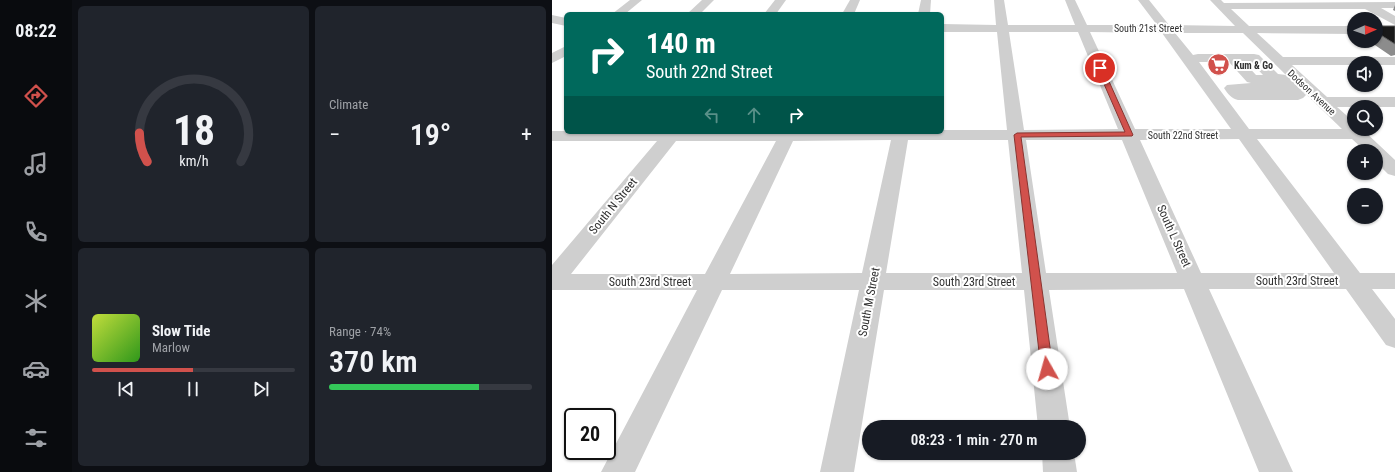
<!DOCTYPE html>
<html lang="en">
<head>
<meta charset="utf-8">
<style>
	:root { --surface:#171b24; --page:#20242c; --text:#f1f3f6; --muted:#9ea1a6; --line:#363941; --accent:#d1514c }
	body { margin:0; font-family:"Roboto Condensed",sans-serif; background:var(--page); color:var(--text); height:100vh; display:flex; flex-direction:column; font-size:15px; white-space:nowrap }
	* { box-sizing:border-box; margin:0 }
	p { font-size:13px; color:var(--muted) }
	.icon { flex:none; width:22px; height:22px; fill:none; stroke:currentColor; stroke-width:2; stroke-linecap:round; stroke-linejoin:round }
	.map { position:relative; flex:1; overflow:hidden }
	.sheet { display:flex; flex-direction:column; gap:6px; padding:6px; background:#0d0f14; width:480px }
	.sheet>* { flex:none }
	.hud { position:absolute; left:12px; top:12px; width:380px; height:122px; border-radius:6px; box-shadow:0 1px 3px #0004; background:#00695c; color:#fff; overflow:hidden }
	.needle { width:26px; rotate:88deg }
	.tools { position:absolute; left:795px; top:12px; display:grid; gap:8px }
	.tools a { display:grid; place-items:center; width:36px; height:36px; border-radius:50%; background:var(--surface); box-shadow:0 1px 3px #0004; font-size:20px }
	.speed { position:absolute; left:12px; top:408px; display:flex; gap:8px; font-size:20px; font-weight:700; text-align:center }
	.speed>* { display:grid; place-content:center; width:52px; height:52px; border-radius:50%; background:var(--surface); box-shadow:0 1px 3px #0004; line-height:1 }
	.speed .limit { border:2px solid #111; border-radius:6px; background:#fff; color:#111 }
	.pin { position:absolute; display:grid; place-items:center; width:34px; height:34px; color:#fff; margin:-17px; border:2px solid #fff; border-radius:50%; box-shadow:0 1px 4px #0007 }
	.me { position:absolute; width:44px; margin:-22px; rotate:353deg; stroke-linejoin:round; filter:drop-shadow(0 0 3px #0008) }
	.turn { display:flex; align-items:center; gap:14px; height:84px; padding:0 16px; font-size:18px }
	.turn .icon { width:52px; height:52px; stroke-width:2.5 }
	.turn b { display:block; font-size:28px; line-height:34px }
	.lanes { display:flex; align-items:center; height:38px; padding:0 16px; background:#0003; justify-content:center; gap:20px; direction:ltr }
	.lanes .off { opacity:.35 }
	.big { font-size:30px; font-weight:600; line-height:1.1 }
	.sheet .tile { flex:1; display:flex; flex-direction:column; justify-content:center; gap:6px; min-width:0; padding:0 14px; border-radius:6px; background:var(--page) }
	.sheet .dial { align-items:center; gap:0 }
	.dial svg { height:104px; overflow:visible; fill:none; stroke:var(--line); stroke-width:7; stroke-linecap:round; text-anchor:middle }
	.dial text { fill:var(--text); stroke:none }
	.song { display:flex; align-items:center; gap:12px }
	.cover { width:48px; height:48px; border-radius:6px; background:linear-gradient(135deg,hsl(70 70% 55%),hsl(110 70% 35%)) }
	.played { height:4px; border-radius:2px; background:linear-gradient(90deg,var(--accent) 50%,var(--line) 50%) }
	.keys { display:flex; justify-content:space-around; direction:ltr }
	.heat { display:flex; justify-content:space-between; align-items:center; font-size:22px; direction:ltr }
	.charge { height:6px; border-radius:3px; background:linear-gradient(90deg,#34c759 74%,var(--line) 0) }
	.sheet .tiles { flex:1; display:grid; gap:6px; grid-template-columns:repeat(2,1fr) }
	.trip { position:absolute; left:310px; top:420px; width:224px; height:40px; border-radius:20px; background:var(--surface); box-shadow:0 1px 3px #0004; font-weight:600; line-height:40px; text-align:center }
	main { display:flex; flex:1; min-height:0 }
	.menu { display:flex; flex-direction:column; width:72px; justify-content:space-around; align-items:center; background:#090b0e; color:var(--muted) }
	.menu .icon { width:28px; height:28px }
	.menu .selected { color:var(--accent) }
	.menu b { font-size:18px; color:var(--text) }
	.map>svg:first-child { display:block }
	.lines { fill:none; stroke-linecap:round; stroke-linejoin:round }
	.minor { fill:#cfcfcf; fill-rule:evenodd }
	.wall { fill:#8c8c8c }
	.building { fill:#191919; stroke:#5e5e5e }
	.route { fill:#d1514c; stroke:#883531 }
	.labels { text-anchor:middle; stroke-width:4; stroke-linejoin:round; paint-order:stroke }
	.far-street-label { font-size:10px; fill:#323232; stroke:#fff }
	.far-poi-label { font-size:10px; font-weight:bold; fill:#323232; stroke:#fff; text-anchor:start }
	.street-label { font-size:12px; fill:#323232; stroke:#fff }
</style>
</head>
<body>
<main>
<nav class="menu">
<b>08:22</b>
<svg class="icon selected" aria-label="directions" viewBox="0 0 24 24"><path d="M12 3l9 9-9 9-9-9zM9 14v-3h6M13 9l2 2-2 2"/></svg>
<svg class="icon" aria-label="music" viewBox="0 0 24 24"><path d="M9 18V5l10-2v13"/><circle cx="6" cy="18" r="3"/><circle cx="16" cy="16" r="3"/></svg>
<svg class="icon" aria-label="phone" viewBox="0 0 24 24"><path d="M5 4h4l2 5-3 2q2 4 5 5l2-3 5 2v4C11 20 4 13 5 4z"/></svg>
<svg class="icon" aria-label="climate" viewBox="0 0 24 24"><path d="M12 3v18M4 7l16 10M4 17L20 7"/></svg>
<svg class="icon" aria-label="car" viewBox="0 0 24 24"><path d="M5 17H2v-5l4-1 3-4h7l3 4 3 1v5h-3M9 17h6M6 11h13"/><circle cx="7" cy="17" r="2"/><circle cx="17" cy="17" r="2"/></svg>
<svg class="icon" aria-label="filters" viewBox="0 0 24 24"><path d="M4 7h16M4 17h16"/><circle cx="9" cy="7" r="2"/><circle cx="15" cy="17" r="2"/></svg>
</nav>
<section class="sheet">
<div class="tiles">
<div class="tile dial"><svg viewBox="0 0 100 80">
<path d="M14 69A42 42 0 1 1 86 69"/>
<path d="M14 69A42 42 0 0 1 8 47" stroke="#d1514c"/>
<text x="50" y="56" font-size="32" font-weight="700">18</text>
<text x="50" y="72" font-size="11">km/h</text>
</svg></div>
<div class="tile"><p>Climate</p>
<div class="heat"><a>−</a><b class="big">19°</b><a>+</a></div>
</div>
<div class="tile">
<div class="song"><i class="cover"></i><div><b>Slow Tide</b><p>Marlow</p></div></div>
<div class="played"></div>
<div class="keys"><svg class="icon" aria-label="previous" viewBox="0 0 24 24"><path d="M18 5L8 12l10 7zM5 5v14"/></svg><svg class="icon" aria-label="pause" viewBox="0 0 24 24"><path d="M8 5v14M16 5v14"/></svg><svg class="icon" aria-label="next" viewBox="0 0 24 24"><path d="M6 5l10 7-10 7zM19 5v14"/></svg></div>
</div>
<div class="tile"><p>Range · 74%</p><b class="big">370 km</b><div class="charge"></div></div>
</div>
</section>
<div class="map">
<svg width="843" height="472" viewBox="0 0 843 472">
	<rect width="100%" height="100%" fill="#fff"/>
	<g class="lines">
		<g class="minor">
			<polygon points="78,0 90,0 73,14 60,14"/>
			<polygon points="150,0 162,0 148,14 135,14"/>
			<polygon points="223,0 234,0 224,14 212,14"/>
			<polygon points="298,0 308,0 302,14 290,14"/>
			<polygon points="369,0 379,0 378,14 366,14"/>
			<path d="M442 0H452L456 25H523L513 0H523L535 25H605L586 0H597L617 25 683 26 658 0H669L672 3 843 2V8H829L843 16V25L813 9H679L697 26H802V34L705 33 731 57H843V65H824V63H802V65H740L775 97H843V107H785L802 122V129H810L843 160V176L836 174 824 162V151H813L800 139H705L808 273H843V289H820L843 319V348L834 345 794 289H657L741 472H707L632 289 497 290 518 427H486L472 290H332L302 472H268L307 290H170L83 472H49L145 290H0V265L105 141H0V131L390 132V130H455L445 32H390V24L444 25ZM457 32H526L566 129 472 130ZM538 32 610 33 679 129H583ZM623 33H691L734 75 726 74 707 55 702 54H646L641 55ZM698 61 711 75H704L692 62ZM647 62H677L695 82 699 83 675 85 672 88C676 94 679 98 686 100H746L751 98 754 95 734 75 790 129H697ZM687 139 782 273H649L588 140ZM339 140 310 273 178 274 241 141ZM356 140H456L470 273H334ZM474 140H570L625 273H494ZM124 141H224L153 274H19Z"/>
			<polygon points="0,15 14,18 14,26 0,23"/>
			<polygon points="14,46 14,56 0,63 0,53"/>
			<polygon points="490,453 522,453 525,472 491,472"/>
		</g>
	</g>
	<g class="wall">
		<polygon points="843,5 843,11 841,10"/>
		<polygon points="824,26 843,26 843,55 839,56 817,41 824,41"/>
	</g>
	<polygon class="building" points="824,26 843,26 843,44 824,32"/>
	<polygon class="route" points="548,66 551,68 581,135 580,136 469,137 501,369 499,372 495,374 491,372 489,369 462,135 465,133 573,132 545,68"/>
	<defs>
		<symbol id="supermarket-disc" viewBox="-11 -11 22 22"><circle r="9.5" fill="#d1514c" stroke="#fff"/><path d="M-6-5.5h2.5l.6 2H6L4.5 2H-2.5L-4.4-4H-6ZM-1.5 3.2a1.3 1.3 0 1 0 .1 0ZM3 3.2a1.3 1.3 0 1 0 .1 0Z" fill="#fff"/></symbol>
	</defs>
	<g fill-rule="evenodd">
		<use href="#supermarket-disc" x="654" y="52" width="25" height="25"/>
	</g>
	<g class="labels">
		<g class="far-street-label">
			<text x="596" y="32">South 21st Street</text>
			<text transform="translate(760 92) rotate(43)" y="4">Dodson Avenue</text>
			<text x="631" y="139">South 22nd Street</text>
		</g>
		<g class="far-poi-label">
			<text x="682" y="69">Kum &amp; Go</text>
		</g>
		<g class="street-label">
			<text transform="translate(61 206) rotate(-51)" y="4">South N Street</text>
			<text transform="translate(622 236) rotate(66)" y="4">South L Street</text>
			<text x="745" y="285">South 23rd Street</text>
			<text x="98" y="286">South 23rd Street</text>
			<text x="422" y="286">South 23rd Street</text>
			<text transform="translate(317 302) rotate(-79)" y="4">South M Street</text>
		</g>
	</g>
</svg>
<div class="tools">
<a><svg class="needle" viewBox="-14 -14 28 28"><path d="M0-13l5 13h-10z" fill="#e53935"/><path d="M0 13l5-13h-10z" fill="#9ea1a6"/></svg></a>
<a><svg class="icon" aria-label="sound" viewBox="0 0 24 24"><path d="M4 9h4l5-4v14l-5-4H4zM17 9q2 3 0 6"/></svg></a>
<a><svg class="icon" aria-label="search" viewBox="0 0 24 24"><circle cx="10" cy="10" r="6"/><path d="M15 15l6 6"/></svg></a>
<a>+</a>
<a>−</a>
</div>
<div class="speed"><div class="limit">20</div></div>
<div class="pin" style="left:548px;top:68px;background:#d93025"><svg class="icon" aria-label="arrive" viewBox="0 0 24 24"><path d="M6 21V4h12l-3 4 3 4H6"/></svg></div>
<svg class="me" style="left:495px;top:369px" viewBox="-20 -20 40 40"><circle r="19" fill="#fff"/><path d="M0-13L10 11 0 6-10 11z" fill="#d1514c"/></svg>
<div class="trip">08:23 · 1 min · 270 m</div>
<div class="hud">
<div class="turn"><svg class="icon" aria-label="right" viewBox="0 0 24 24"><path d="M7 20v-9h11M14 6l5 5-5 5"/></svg><div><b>140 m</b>South 22nd Street</div></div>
<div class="lanes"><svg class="icon off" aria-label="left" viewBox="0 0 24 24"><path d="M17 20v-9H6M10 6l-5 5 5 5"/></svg><svg class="icon off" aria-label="ahead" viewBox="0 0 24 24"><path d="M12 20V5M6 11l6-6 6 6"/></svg><svg class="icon" aria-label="right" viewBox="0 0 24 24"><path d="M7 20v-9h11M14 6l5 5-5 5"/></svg></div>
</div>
</div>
</main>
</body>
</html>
